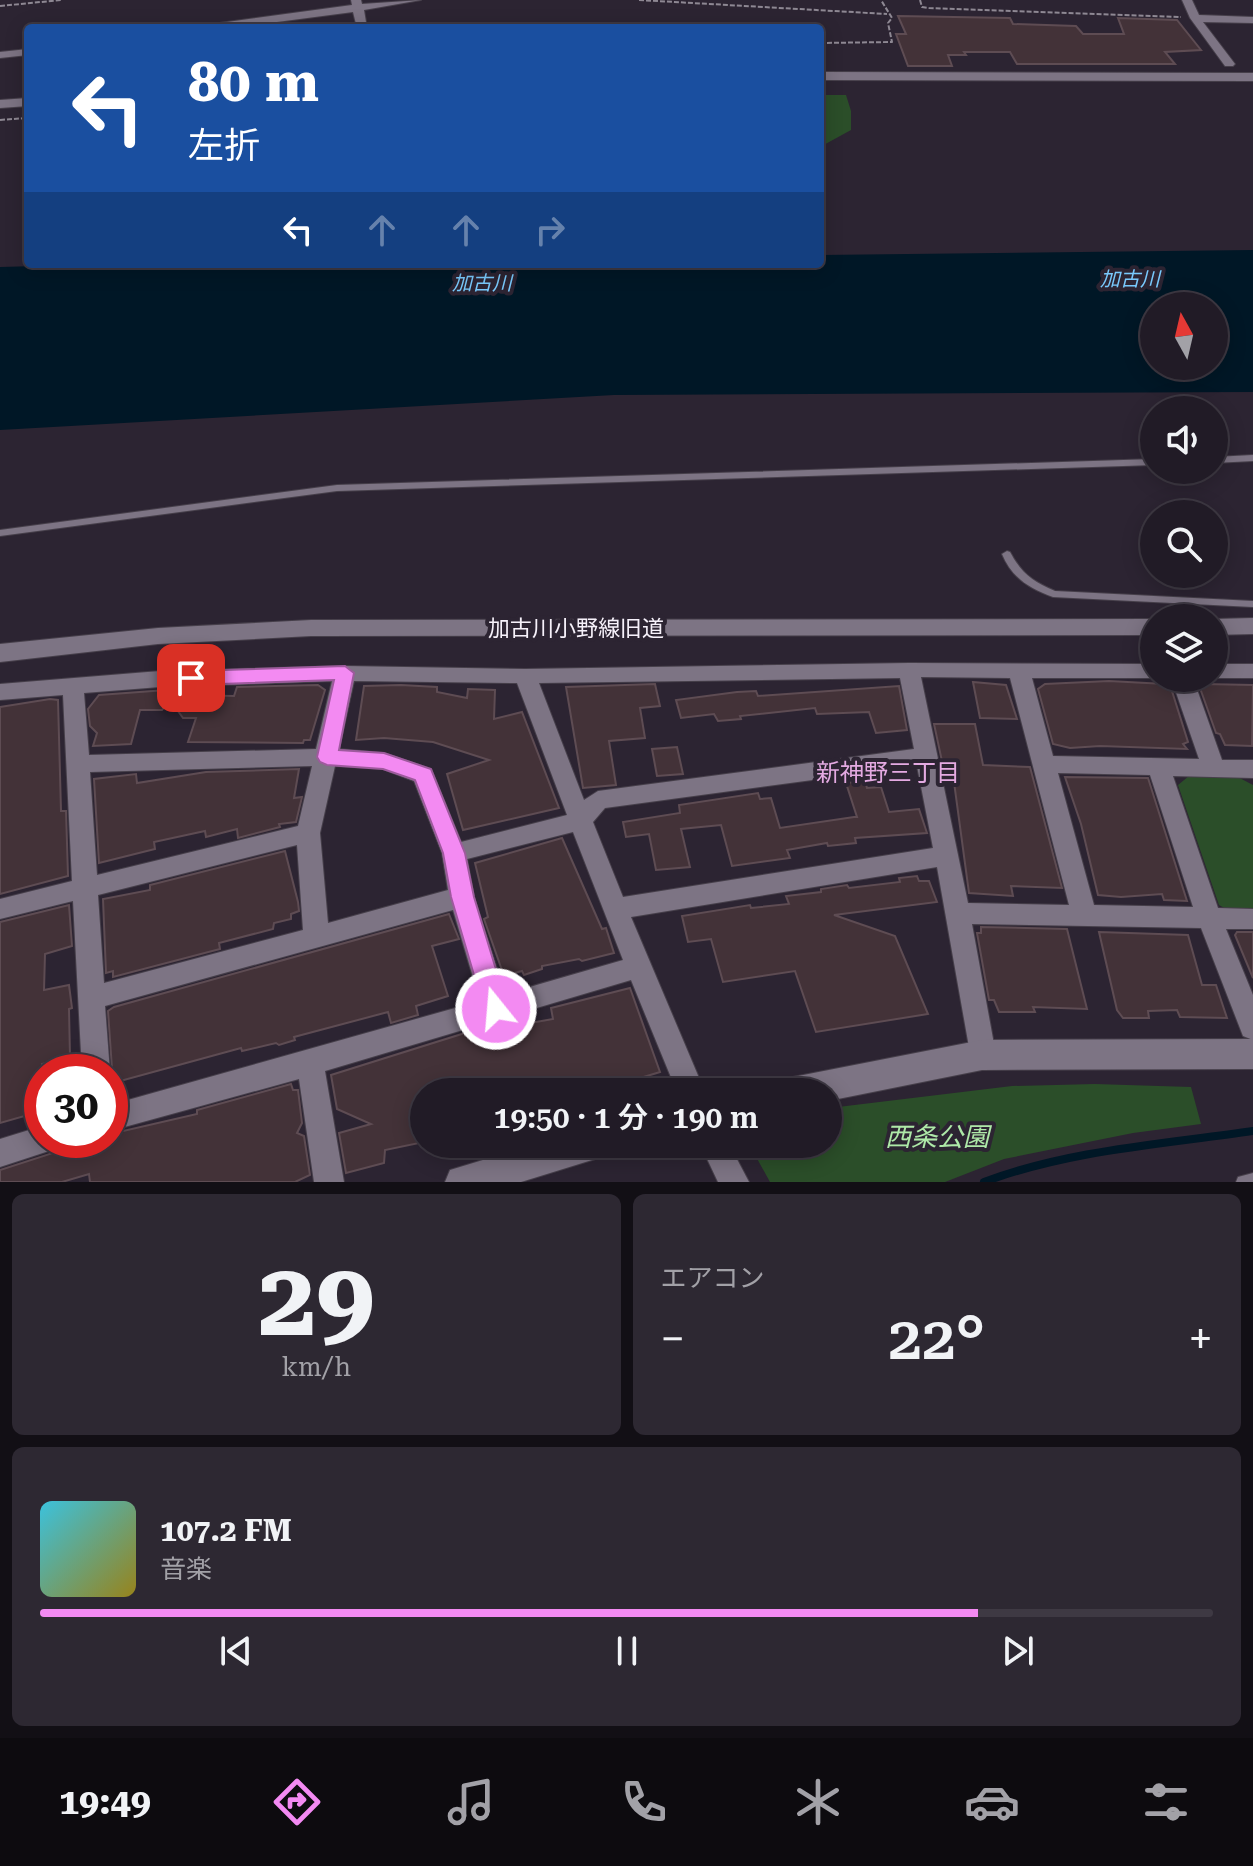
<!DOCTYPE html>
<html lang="ja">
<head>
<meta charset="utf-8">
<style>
	:root { --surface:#211b26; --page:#2d2832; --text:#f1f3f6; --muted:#a2a1a7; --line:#3e3943; --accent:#f38af2 }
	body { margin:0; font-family:"Roboto Serif","Noto Sans JP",serif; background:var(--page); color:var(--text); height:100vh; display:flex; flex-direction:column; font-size:30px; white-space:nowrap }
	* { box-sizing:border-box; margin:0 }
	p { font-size:26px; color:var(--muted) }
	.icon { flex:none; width:44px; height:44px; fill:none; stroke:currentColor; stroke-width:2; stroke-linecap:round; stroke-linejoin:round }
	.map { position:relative; height:1182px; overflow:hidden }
	.side { display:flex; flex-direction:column; gap:12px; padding:12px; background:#120f15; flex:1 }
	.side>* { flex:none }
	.hud { position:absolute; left:24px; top:24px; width:800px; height:244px; border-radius:8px; box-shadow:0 4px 20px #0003,0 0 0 2px var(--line); background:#1a4fa0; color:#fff; overflow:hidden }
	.needle { width:52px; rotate:352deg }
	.fabs { position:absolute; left:1140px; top:292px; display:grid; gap:16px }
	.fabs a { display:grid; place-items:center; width:88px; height:88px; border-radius:50%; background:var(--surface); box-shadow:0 4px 20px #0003,0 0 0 2px var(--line); font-size:40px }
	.speed { position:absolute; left:24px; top:1054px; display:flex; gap:16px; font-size:40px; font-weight:700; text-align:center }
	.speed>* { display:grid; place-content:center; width:104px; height:104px; border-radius:50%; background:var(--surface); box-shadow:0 4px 20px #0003,0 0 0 2px var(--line); line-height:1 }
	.speed .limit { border:12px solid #d22; background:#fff; color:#111 }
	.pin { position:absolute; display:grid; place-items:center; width:68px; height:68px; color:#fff; margin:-34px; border-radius:16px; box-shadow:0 4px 12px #0006 }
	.me { position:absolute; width:88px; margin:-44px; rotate:343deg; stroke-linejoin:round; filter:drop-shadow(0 0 6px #0008) }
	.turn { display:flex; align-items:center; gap:28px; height:168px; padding:0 32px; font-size:36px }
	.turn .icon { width:104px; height:104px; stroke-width:2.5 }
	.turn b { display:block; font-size:56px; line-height:68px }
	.lanes { display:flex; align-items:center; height:76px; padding:0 32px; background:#0003; justify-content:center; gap:40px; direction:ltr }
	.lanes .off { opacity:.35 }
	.big { font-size:60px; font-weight:600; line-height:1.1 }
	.side .widget { flex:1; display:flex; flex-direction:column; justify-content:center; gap:12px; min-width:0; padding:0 28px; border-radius:12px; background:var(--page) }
	.side .dial { align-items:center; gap:0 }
	.dial b { font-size:104px; line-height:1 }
	.song { display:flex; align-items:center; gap:24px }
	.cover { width:96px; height:96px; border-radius:12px; background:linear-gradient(135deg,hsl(190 70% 55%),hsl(50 70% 35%)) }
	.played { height:8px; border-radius:4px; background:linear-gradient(90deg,var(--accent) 80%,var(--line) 80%) }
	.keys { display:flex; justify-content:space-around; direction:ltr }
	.heat { display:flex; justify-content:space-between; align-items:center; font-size:44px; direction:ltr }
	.side .tiles { flex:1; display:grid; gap:12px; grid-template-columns:1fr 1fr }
	.widget:last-child { grid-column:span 2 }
	.trip { position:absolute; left:410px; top:1078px; width:432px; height:80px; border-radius:40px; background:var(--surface); box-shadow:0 4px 20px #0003,0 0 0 2px var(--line); font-weight:600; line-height:80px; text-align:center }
	.tabs { display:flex; height:128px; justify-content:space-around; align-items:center; background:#0d0b0f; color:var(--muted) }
	.tabs .icon { width:56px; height:56px }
	.tabs .current { color:var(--accent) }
	.tabs b { font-size:36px; color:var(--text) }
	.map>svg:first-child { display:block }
	.green { fill:#2b4e29 }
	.water { fill:#001726; fill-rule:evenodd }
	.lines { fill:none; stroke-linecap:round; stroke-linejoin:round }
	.stream { stroke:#001726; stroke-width:8 }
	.building { fill:#433238; stroke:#5e4c53; stroke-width:2 }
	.service-casing { stroke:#463f4a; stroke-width:2 }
	.minor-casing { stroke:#463f4a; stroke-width:2 }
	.tertiary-casing { stroke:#463f4a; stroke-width:2 }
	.path { stroke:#8e8893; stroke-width:2; stroke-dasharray:5 2; stroke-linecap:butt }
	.service { fill:#7d7484; fill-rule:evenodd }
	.minor { fill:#7d7484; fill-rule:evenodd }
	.tertiary { fill:#7d7484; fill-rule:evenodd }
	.route { fill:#f38af2; stroke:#9e5a9d; stroke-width:2 }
	.labels { text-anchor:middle; stroke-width:8; stroke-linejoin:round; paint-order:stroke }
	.far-water-label { font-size:20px; font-style:italic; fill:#79c9fc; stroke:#2c2432 }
	.street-label { font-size:22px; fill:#f6f1fa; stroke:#2c2432 }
	.neighbourhood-label { font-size:24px; fill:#e4aae2; stroke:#2c2432 }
	.near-park-label { font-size:26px; font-style:italic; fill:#aee9a8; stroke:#2c2432 }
</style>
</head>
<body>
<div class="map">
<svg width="1253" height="1182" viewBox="0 0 1253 1182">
	<rect width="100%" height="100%" fill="#2c2432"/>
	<g class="green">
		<polygon points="820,95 846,95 851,111 851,130 820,147"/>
		<polygon points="1232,774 1253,785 1253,916 1238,916 1219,905 1178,785 1189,776"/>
		<polygon points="1095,1084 1191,1087 1201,1124 1133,1133 1004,1159 945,1182 770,1182 749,1144 828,1144 828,1110 838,1107 1012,1086"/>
	</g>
	<path class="water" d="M1253 250V392L614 395 0 430V267L113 264H820V255ZM1154 306H1214V366H1154Z"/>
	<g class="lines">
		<path class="stream" d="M984 1182C1069 1150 1164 1144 1253 1131"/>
	</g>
	<g class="building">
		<polygon points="898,16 1010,18 1013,24 1076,26 1083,34 1124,34 1118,18 1177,20 1201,50 1165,52 1175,64 1017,64 1010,52 964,52 966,55 948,55 952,66 908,66 896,34 906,34"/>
		<polygon points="1109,681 1165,684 1171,688 1188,742 1183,744 1187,749 1100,746 1070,748 1053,744 1038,689 1045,684"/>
		<polygon points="973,682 1006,685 1017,719 980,718"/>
		<polygon points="655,684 660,706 640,708 645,738 609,741 616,785 583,788 566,687"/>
		<polygon points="1204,684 1253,685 1252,746 1225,745 1220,734 1216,733 1200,688"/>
		<polygon points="318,685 325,690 310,740 304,740 303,743 188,742 196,718 183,718 170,700 162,710 140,710 131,744 93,746 97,733 90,726 88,709 99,695 180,689 187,695 234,696 237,687"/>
		<polygon points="401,685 437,687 437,692 467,698 468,689 495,690 494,719 522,712 559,808 463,830 447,774 489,760 433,742 384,738 356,740 364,686"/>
		<polygon points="899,686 907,730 876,733 869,712 817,714 815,708 740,716 741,719 718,721 714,714 681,718 676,700 737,692 756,691 758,696"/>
		<polygon points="50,699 58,700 61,811 66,811 68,876 0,894 0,707"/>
		<polygon points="934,724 975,724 983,765 1030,767 1062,888 1011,886 1013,896 969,893 954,782 946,780"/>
		<polygon points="677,747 683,774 657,776 652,749"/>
		<polygon points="299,769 294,798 302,797 296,822 279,824 280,827 238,838 237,829 206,837 205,831 154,842 155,849 99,863 94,779 136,774 137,783 206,772"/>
		<polygon points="1065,777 1148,778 1187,901 1164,900 1162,894 1121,897 1098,895 1081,824"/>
		<polygon points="865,781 867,788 881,787 889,812 919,809 927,833 855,838 856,843 828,846 827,843 787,850 790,858 732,866 721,825 681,829 690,867 656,870 649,834 626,837 623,822 680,813 679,805 758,793 760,799 771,798 780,828 854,817 857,817 846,783"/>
		<polygon points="562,838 602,929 606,928 614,953 582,961 579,959 542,966 542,969 524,975 522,971 504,976 484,919 488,917 475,863"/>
		<polygon points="285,851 298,902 299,911 291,914 291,919 274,923 273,929 219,943 220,949 113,977 113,971 106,973 103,899 150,890 150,885"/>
		<polygon points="917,876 919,881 929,881 937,902 834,915 895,936 928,1014 816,1032 795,971 723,982 711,939 688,942 682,916 750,905 751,908 789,904 786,896 821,892 821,889 847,885 849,888 900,882 899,878"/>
		<polygon points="69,905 72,946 45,954 44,990 69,985 72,1008 69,1009 70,1057 42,1064 42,1111 0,1123 0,922"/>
		<polygon points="449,914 459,939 432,946 448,996 416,1006 418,1015 391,1023 388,1012 294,1037 295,1040 279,1045 276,1043 242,1051 241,1048 113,1083 108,1011 114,1007"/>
		<polygon points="981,927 1067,929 1087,1009 1033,1007 1035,1012 999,1012 994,1000 989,1000 977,933 981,933"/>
		<polygon points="1099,932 1188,935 1202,985 1216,985 1227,1018 1180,1017 1177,1010 1148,1011 1149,1018 1123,1018 1117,1010"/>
		<polygon points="1237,932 1253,932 1253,978 1235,935"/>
		<polygon points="630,988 660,1072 604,1089 605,1092 424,1092 424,1142 385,1150 384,1163 346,1173 339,1133 371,1124 337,1109 331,1075 516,1017 519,1025 553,1019 551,1008"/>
		<polygon points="291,1084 293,1090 298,1090 302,1123 297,1133 304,1136 310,1175 295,1182 90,1182 89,1174 62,1182 0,1182 0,1170 53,1153 56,1149 87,1140 110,1140 110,1134 197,1114 197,1110"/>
	</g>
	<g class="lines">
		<defs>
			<g id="service">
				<polygon points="1253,455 1253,461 1214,463 1214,457"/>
				<polygon points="1154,459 1154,465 337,491 0,536 0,530 337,485"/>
				<path d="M1007 551 1010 552C1022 574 1032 581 1055 591L1253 601V607L1053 597C1030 589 1012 578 1002 554Z"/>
				<polygon points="1253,1173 1253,1182 1236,1182 1238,1177"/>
			</g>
			<g id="minor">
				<polygon points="351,0 361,0 362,4 421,0 364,10 367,28 357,28 353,12 230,28 200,28 205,25 352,5"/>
				<polygon points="1182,0 1192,0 1199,15 1253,17 1253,23 1203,22 1235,64 1233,66 1225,66 1190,18"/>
				<polygon points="28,49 28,55 0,58 0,52"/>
				<polygon points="820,72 1253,73 1253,81 820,80"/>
				<polygon points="28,98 28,106 0,108 0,100"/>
				<path d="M909 663 1154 664V678H1032L1053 756 1199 759 1171 678H1193L1222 760H1253V778L1173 776 1218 908 1253 909V929H1226L1253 995V1040L1243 1036 1201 928 972 924 996 1055 992 1064 982 1067 972 1064 937 867 631 917 705 1092H677L631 980 325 1071 344 1182H314L299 1079 110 1131V1105L480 1001 453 910 105 1006 110 1072H82L73 901 0 919V899L72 881 63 695 0 700V684L160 671 345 666 525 669ZM921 677 1010 678 1069 905 968 903ZM900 678 914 749 598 791 584 800 539 683ZM332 681 316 749 89 755 84 693 160 687ZM354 681 517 683 567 815 461 842 431 769 384 753 339 749ZM312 766 298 826 97 875 90 772ZM335 766 383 769 414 781 442 853 448 890 328 923 320 833ZM917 766 933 848 623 897 593 822 605 808ZM1058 773 1150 775 1193 907 1094 905ZM573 832 623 960 505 994 474 897 467 859ZM297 845 303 930 104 983 98 895Z"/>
				<polygon points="1214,664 1253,664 1253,678 1213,678"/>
				<polygon points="42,1126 42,1140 56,1140 52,1150 0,1167 0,1139"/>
				<polygon points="700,1144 729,1144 749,1182 718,1182"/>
			</g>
			<g id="tertiary">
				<polygon points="1253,618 1253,634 1214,635 1214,619"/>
				<polygon points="1154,619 1154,635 311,636 158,644 0,662 0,644 158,628 311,620"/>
				<polygon points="1253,1039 1253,1069 982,1070 828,1101 828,1092 776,1092 781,1081 793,1077 982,1040"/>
				<polygon points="536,1144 610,1144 605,1156 521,1182 445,1182 450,1170"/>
			</g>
		</defs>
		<use href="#service" class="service-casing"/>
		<use href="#minor" class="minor-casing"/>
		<use href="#tertiary" class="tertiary-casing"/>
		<g class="path">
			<polyline points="639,0 887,14"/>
			<polyline points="920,0 922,7 929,8 1181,17"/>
			<polyline points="0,6 61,0"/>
			<polyline points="820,43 892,42 888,23 892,18 881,0"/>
			<polyline points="0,120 26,118"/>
		</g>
		<use href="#service" class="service"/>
		<use href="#minor" class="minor"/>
		<use href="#tertiary" class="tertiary"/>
	</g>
	<polygon class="route" points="345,666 354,673 339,750 384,753 431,769 465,853 474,897 508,1009 505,1016 496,1019 488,1016 484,1009 451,897 443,853 415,780 383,769 327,765 320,762 317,757 334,680 191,685 181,678 191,671"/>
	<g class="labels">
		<g class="far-water-label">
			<text x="1130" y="286">加古川</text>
			<text x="482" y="290">加古川</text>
		</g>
		<g class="street-label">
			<text x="576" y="636">加古川小野線旧道</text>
		</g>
		<g class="neighbourhood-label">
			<text x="888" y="781">新神野三丁目</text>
		</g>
		<g class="near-park-label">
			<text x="937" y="1146">西条公園</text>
		</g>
	</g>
</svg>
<div class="fabs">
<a><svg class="needle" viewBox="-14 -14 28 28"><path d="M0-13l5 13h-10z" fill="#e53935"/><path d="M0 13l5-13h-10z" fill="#a2a1a7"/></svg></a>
<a><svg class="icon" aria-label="sound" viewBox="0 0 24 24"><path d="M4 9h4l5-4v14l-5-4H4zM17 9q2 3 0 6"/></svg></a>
<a><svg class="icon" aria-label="search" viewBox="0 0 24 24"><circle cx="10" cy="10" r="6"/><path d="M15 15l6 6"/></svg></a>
<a><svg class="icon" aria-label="layers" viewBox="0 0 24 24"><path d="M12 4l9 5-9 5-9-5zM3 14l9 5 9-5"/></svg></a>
</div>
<div class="speed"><div class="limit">30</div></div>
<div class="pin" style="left:191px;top:678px;background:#d93025"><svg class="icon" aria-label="arrive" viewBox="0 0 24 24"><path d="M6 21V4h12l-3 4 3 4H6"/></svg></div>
<svg class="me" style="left:496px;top:1009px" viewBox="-20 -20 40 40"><circle r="17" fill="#f38af2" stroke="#fff" stroke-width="3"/><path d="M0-11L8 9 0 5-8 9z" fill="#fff"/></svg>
<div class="trip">19:50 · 1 分 · 190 m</div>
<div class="hud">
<div class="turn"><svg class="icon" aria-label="left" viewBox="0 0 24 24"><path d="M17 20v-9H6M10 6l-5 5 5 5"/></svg><div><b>80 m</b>左折</div></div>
<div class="lanes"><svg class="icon" aria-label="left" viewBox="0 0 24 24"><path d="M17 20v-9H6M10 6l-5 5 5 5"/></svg><svg class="icon off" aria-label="ahead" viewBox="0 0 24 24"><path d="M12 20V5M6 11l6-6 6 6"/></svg><svg class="icon off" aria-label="ahead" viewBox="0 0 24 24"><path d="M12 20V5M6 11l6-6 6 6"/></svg><svg class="icon off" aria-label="right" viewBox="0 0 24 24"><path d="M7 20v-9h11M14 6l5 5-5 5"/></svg></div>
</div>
</div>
<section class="side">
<div class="tiles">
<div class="widget dial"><b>29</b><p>km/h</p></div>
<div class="widget"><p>エアコン</p>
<div class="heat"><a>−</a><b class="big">22°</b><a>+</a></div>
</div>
<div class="widget">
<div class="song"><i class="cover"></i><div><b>107.2 FM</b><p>音楽</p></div></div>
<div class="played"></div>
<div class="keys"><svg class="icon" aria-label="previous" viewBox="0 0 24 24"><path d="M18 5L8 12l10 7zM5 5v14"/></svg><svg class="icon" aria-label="pause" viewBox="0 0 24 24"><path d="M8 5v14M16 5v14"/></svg><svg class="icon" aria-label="next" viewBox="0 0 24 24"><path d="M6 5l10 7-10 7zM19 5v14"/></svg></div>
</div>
</div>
</section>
<nav class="tabs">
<b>19:49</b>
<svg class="icon current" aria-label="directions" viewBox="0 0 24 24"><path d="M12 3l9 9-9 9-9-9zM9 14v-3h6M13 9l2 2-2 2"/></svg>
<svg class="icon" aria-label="music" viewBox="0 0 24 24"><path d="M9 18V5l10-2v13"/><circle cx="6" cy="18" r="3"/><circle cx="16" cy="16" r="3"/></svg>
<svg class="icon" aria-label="phone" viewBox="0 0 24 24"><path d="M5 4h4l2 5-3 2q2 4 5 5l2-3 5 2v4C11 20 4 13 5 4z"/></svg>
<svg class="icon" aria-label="climate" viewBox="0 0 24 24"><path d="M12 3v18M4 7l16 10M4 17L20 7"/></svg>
<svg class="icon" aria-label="car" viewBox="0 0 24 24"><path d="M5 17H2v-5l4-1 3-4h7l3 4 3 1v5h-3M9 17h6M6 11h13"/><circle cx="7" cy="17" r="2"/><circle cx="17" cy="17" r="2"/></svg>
<svg class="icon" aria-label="filters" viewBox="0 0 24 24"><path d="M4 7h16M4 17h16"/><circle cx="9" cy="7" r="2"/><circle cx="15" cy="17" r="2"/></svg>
</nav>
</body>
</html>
